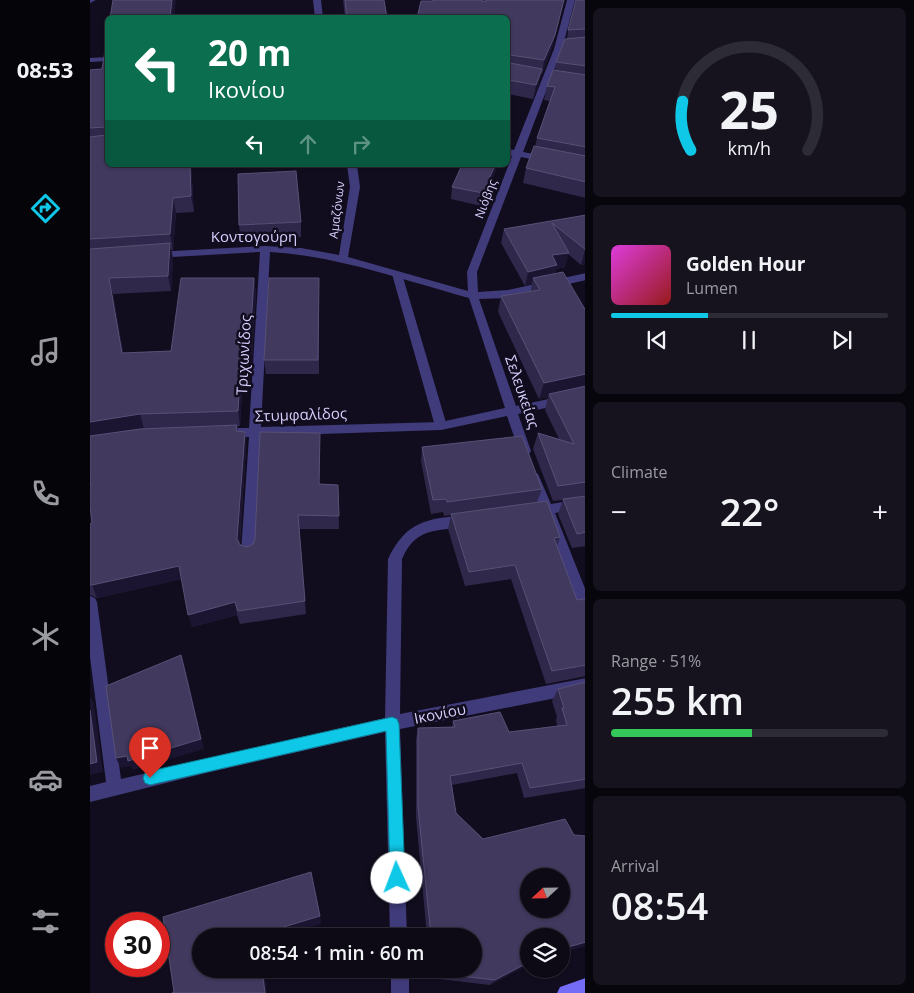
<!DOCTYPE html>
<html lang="en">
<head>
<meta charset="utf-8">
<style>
	:root { --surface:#0d0a16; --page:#16131f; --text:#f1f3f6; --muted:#9a9aa1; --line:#2d2b35; --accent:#0fc8e7 }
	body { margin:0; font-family:"Open Sans",sans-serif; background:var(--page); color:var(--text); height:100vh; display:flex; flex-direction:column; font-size:19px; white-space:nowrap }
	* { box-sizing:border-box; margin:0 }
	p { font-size:16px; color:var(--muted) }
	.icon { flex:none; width:28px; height:28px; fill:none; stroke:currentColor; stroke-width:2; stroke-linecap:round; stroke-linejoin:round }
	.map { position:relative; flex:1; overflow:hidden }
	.sheet { display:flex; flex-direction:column; gap:8px; padding:8px; background:#07060c; width:329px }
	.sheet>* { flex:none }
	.top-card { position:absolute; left:15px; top:15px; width:405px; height:152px; border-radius:8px; box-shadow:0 1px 4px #0004,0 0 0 1px var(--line); background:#0b6e4f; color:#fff; overflow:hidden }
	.needle { width:32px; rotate:248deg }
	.buttons { position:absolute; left:430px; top:868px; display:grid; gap:10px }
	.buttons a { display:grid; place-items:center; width:50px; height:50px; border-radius:50%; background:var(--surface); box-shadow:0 1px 4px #0004,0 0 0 1px var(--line); font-size:25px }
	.speed { position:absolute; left:15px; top:912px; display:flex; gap:10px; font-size:25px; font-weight:700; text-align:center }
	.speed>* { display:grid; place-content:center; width:65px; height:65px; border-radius:50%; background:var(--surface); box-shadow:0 1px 4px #0004,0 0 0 1px var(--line); line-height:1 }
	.speed .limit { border:8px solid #d22; background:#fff; color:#111 }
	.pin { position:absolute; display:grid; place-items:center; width:42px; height:42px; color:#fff; margin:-51px -21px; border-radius:50% 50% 50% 0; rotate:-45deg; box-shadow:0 0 5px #0007 }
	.pin .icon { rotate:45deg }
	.me { position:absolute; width:55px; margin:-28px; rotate:358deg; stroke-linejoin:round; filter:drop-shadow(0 0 4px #0008) }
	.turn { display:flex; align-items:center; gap:18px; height:105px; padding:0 20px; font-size:22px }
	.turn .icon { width:65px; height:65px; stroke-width:2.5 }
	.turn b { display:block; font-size:35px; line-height:42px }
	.lanes { display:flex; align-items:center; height:48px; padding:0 20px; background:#0003; justify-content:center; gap:25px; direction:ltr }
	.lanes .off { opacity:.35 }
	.big { font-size:38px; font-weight:600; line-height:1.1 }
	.sheet .tile { flex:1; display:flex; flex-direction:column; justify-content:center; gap:8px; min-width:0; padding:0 18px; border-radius:8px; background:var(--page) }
	.sheet .dial { align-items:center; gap:0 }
	.dial svg { height:130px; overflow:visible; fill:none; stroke:var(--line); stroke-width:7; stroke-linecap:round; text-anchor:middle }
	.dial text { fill:var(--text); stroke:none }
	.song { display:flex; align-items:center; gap:15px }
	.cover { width:60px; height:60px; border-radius:8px; background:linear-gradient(135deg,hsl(300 70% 55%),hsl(0 70% 35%)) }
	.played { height:5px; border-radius:2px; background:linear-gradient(90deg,var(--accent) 35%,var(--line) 35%) }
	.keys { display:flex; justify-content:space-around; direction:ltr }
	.heat { display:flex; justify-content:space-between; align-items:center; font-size:28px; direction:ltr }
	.charge { height:8px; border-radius:4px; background:linear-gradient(90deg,#34c759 51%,var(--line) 0) }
	.trip { position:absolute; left:102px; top:928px; width:290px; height:50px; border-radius:25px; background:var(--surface); box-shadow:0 1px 4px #0004,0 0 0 1px var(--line); font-weight:600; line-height:50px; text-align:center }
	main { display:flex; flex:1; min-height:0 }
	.menu { display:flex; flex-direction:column; width:90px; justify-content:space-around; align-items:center; background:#050409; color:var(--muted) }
	.menu .icon { width:35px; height:35px }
	.menu .on { color:var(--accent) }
	.menu b { font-size:22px; color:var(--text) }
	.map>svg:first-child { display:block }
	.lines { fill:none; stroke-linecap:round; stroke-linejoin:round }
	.lane { fill:#403b7a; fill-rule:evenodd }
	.street { fill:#403b7a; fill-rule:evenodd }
	.secondary { fill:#746bf6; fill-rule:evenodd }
	.wall { fill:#2f284b }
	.shaded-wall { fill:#1c1531 }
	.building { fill:#41395e; stroke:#585177; fill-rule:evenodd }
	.route { fill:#0fc8e7; stroke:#0a8296 }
	.labels { text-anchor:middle; stroke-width:5; stroke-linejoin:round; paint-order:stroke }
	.far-street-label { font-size:12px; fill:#d5cefc; stroke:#110d1e }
	.street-label { font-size:15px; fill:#d5cefc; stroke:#110d1e }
</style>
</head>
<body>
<main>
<nav class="menu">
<b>08:53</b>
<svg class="icon on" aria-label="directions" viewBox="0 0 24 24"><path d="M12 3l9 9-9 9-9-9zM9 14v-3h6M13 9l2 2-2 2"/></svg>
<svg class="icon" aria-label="music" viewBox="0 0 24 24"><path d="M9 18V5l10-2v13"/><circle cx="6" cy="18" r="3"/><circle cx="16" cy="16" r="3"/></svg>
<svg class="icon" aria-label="phone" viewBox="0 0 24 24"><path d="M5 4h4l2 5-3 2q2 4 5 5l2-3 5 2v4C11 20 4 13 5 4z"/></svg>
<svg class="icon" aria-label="climate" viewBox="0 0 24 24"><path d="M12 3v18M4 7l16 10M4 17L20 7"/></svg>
<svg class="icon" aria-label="car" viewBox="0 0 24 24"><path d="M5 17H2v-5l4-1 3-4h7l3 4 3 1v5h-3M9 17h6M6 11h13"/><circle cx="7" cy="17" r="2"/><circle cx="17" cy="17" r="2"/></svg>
<svg class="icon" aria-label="filters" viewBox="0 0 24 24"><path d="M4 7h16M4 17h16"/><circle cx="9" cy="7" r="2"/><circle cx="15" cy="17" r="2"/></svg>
</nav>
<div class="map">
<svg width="496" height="993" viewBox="0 0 496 993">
	<rect width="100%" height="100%" fill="#110d1e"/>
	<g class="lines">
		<polygon class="lane" points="307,271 312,274 357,426 351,430 345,426 302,274"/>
		<g class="street">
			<polygon points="0,0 6,0 0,3"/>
			<polygon points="223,0 231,0 233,18 225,18"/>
			<path d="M477 0H485L472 49 433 152 459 157 461 159 456 162 431 157 387 272 388 292 418 290 496 273V280L418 298 389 299 426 406 496 391V399L428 414 441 451 439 454H431L429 451 417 416 351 430 170 436 165 552 163 556 158 558 153 556 151 552 159 437 139 438 133 433 139 428H159L170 252 65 258 60 255 65 252 175 246 211 248 249 255 260 187 257 165H267L270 187 258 257 378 291 377 272 422 156 418 155V149L424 150 464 49ZM180 252C248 256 313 280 379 298L415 408 351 422 171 427Z"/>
			<polygon points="18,57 18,61 0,62 0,58"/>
			<polygon points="444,472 448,474 461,504 496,498 496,508 465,513 496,591 496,616 491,614 489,610 453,515 444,515 442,511 444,507 449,506 438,477 440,474"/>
			<path d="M376 515 381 516 382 520 381 524C350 534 328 523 312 559L310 714 496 678V692L310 729 317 936H300L295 732 116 773 0 802V786L16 782 0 657V596L5 598 7 602 31 779 295 718 298 559C317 520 337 519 376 515Z"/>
			<rect x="301" y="969" width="18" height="24"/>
		</g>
		<polygon class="secondary" points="496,978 496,993 467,993 470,987"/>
	</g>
	<g class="wall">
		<polygon points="253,0 294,0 297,18 255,18"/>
		<polygon points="342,0 390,0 393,1 393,0 474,0 462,48 452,74 451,74 449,82 443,99 418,94 418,18 342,1"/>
		<polygon points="496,0 496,198 433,183 436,168 445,147 447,138 460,101 454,100 457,86 465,70 466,62 477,39 478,30"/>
		<polygon points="18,33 18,165 101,165 104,212 86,213 83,250 81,250 83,259 81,291 23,294 33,353 81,351 164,278 166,294 161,374 153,374 150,426 147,426 148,431 155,432 156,447 150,544 157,547 163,544 230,447 230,484 248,485 249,529 209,529 216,614 150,624 147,615 102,627 92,579 7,598 0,595 0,524 2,523 1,489 0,478 0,70 12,69"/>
		<polygon points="408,165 391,206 361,199 362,187"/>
		<polygon points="496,215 496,264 491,265 478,254 475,267 466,269 465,273 496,311 496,546 482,548 468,514 473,500 463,501 443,449 448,433 469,439 455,410 458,397 449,399 408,312 411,296 441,291 442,284 435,286 411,243 414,229"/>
		<polygon points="211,222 211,237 151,240 149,225"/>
		<polygon points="229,293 229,374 176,374 174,360"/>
		<polygon points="332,447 452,489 447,502 470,537 467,546 487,600 496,600 496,676 456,684 421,579 375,586 358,529 361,515 354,516 353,512 341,514 331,461"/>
		<polygon points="496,682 496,788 434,798 427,773 362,785 366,813 471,936 439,964 400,985 341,978 340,969 384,969 384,936 337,936 326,817 326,740 328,728 362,727 363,721 419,732 467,726 466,720 467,717 462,701 468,689"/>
	</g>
	<g class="shaded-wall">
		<polygon points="82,0 86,0 84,18 80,18"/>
		<polygon points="474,0 462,48 452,74 454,60"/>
		<polygon points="452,69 449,82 443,99 446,85"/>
		<polygon points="100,165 101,165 104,212 101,196"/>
		<polygon points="405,165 408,165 391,206 393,193"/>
		<polygon points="83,198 86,213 83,250 80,234"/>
		<polygon points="80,243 83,259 81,291 78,276"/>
		<polygon points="496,250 496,264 491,265 495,250"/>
		<polygon points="479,253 475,267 466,269 464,279 443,278 442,284 435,286 438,272 462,255"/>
		<polygon points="19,278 23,294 36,368 32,353"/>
		<polygon points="164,278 166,294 161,374 159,359"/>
		<polygon points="151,359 153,374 150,426 148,411"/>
		<polygon points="496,374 496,389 459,394 458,397 449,399 454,383"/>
		<polygon points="50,414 54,429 0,437 0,422"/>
		<polygon points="155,432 156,447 149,552 147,539"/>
		<polygon points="230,433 230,498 229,484"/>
		<polygon points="89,566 93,579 7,598 2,585"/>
		<polygon points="145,602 147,615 102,627 98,615"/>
		<polygon points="91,655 95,666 114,749 43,770 41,766 31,768 26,758"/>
		<polygon points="0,697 4,704 13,772 0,775"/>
		<polygon points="230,916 231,924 190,936 167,936 167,935"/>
		<polygon points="496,942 496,946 471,953 471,949"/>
		<polygon points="439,962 439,964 400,985 405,980"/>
		<polygon points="172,969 174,969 177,993 175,993"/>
	</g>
	<g class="building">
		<polygon points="23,0 82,0 80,18 20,18"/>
		<polygon points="255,0 294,0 297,18 257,18"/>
		<polygon points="343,0 390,0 396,2 396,0 474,0 465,35 454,60 420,55 418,57 420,63 452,69 446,85 418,80 418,18 327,18 331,1 343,1"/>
		<polygon points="486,0 496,0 496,29 478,30"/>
		<polygon points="18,33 18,165 100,165 101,196 83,198 80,234 0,239 0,137 16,135 16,127 0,128 0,70 12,69"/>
		<polygon points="496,37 496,66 466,62 475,39"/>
		<polygon points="463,70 496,75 496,147 447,138 465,87 457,86"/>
		<polygon points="444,146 496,156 496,182 436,168"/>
		<polygon points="372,165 405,165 393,193 362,187"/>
		<polygon points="206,171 211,222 149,225 148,174"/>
		<polygon points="496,215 496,250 462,223 479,253 462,255 467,265 438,272 414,229"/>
		<polygon points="80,243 78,276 19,278 32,353 81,351 91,278 164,278 159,359 151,359 148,411 50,414 0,422 0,249"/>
		<polygon points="473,272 496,311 496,374 454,383 411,296 450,290 443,278"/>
		<polygon points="179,278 229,278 228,360 174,360"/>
		<polygon points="496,386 496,482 468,486 448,433 484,444 459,394"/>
		<polygon points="147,425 146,431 155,432 147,539 150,545 157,547 163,544 165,539 170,432 230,433 229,484 248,485 249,516 208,515 215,601 148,611 145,602 98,615 89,566 2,585 0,585 0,524 2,523 0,507 0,489 1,489 0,478 0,436 50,429"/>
		<polygon points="432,436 452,489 357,502 356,499 343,500 332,447"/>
		<polygon points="496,496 496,532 487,534 473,499"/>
		<polygon points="457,501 470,537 464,538 487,600 494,599 496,600 496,665 462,671 425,565 379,572 361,514"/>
		<polygon points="91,655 111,739 38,761 37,756 26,758 16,686"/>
		<path d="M496 682V779L440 788 432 763 360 776 366 813 393 839 475 819 484 835 496 836V942L471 949V936H439V962L405 980 344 973V969H384V936H341L328 807V728L365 727 363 721 410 712 419 732 477 725 472 708H474L468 689ZM439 876H471V909H439Z"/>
		<polygon points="0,710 7,762 0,764"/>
		<polygon points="221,872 230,916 167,935 167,936 111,936 111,969 172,969 175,993 82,993 84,992 73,917"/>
	</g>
	<polygon class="route" points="302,717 307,719 309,724 315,878 312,884 307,886 302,884 300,878 296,731 60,785 55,783 53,778 55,773 60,771"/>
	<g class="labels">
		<g class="far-street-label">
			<text transform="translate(396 199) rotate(-69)" y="4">Νιόβης</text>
			<text transform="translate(247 210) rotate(-83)" y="4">Αμαζόνων</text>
		</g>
		<g class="street-label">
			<text x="164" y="242">Κοντογούρη</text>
			<text transform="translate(154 355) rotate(-87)" y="5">Τριχωνίδος</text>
			<text transform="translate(432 392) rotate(71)" y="5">Σελευκείας</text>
			<text transform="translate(211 415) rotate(-2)" y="5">Στυμφαλίδος</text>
			<text transform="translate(350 714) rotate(-11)" y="5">Ικονίου</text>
		</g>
	</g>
</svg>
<div class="buttons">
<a><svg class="needle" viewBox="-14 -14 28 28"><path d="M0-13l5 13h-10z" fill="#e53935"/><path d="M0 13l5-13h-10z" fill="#9a9aa1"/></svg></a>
<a><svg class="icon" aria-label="layers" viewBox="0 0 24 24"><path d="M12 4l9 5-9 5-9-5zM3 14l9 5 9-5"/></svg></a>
</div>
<div class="speed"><div class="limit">30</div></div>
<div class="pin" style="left:60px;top:778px;background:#d93025"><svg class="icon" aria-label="arrive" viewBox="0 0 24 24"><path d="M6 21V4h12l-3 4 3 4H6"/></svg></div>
<svg class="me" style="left:307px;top:878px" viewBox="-20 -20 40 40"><circle r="19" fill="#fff"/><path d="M0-13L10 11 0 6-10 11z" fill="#0fc8e7"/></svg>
<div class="trip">08:54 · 1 min · 60 m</div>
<div class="top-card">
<div class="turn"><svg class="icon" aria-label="left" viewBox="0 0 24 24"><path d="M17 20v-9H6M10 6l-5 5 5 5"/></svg><div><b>20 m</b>Ικονίου</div></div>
<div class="lanes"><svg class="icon" aria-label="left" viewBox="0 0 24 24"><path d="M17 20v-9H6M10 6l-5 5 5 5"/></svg><svg class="icon off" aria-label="ahead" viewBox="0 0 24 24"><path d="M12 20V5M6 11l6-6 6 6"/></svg><svg class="icon off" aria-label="right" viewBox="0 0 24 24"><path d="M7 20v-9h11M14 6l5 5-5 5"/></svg></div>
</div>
</div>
<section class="sheet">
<div class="tile dial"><svg viewBox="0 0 100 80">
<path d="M14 69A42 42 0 1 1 86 69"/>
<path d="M14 69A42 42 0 0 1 9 39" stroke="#0fc8e7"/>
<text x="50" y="56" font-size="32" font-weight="700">25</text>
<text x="50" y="72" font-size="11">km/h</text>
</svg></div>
<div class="tile">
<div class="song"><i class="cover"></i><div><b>Golden Hour</b><p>Lumen</p></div></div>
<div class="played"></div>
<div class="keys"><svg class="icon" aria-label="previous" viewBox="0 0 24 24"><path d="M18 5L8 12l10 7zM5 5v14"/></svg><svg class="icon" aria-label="pause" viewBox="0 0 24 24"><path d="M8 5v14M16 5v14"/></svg><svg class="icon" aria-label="next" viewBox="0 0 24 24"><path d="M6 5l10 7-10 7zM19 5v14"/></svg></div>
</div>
<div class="tile"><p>Climate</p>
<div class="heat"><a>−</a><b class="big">22°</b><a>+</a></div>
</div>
<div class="tile"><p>Range · 51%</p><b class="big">255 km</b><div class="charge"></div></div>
<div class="tile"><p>Arrival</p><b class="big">08:54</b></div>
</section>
</main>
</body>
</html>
